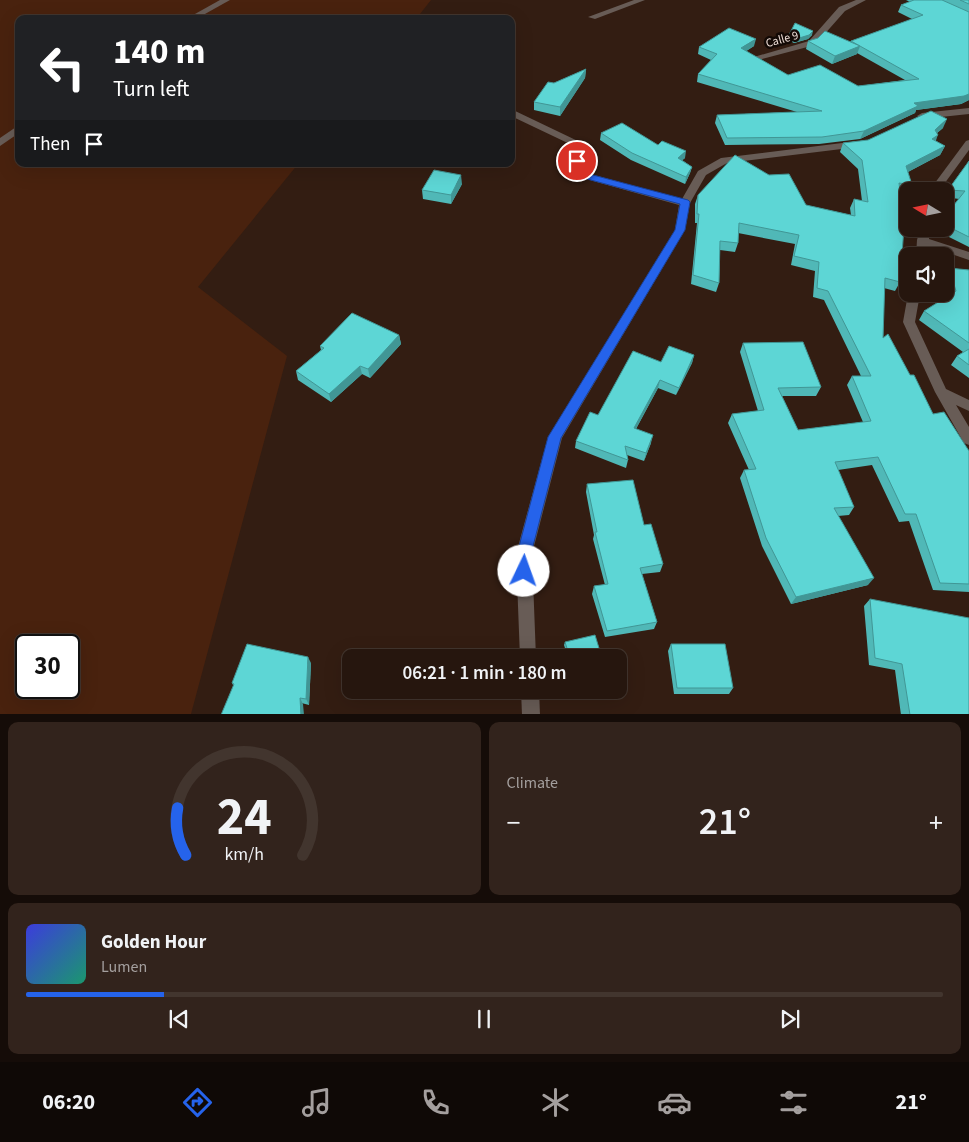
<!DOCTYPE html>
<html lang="en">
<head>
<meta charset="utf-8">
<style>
	:root { --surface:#26160e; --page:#32231c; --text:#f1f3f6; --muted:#a49f9e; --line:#42352e; --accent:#2563eb }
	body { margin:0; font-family:"Source Sans 3",sans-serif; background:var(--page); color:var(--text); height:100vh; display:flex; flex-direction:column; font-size:19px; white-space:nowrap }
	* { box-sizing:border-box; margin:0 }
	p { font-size:16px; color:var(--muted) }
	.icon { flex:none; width:28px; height:28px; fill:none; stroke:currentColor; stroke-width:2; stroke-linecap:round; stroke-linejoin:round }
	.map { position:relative; height:714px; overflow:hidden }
	.sheet { display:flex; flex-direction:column; gap:8px; padding:8px; background:#150c08; flex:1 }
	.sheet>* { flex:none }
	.guide { position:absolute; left:15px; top:15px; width:500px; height:152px; border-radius:10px; box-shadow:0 5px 20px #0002,0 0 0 1px var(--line); background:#202124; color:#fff; overflow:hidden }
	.needle { width:32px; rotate:280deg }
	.fabs { position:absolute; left:899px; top:182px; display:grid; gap:10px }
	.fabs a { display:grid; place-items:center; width:55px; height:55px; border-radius:10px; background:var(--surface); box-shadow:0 5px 20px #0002,0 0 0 1px var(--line); font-size:25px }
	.speed { position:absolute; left:15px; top:634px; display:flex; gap:10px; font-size:25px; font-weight:700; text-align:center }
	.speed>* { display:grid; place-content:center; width:65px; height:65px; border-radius:50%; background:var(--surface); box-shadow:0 5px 20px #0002,0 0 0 1px var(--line); line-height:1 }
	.speed .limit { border:2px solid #111; border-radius:8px; background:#fff; color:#111 }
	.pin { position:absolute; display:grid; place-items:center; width:42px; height:42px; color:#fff; margin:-21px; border:2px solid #fff; border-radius:50%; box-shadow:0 1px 5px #0007 }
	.me { position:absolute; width:55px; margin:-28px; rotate:3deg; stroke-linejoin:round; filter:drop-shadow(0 0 4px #0008) }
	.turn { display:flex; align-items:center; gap:18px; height:105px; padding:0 15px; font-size:22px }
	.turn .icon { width:65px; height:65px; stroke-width:2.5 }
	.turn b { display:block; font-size:35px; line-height:42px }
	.then { display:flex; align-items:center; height:48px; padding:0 15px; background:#0003; gap:10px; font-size:19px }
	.big { font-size:38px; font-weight:600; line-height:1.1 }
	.sheet .tile { flex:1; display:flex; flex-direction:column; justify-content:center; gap:8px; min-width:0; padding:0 18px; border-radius:10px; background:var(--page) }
	.sheet .dial { align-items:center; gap:0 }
	.dial svg { height:130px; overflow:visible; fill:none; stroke:var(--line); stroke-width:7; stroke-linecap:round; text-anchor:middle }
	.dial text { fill:var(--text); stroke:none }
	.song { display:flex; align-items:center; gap:15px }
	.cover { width:60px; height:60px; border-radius:8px; background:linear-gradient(135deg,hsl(240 70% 55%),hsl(160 70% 35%)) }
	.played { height:5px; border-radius:2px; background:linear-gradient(90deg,var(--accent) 15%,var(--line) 15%) }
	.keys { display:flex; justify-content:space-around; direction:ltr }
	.heat { display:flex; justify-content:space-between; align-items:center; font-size:28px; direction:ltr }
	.sheet .tiles { flex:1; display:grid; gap:8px; grid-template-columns:1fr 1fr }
	.tile:last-child { grid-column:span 2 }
	.trip { position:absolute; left:342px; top:649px; width:285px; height:50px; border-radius:10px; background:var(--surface); box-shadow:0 5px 20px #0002,0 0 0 1px var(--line); font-weight:600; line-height:50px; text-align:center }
	.tab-bar { display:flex; height:80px; justify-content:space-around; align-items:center; background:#0f0906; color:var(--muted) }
	.tab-bar .icon { width:35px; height:35px }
	.tab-bar .selected { color:var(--accent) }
	.tab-bar b { font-size:22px; color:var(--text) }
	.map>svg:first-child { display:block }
	.green { fill:#49220e; fill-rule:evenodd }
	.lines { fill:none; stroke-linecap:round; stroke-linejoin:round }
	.minor { fill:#685c56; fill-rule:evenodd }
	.wall { fill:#50b8b7 }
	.shaded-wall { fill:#419695 }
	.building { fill:#5dd6d5; stroke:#419695 }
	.route { fill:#2563eb; stroke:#184099 }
	.labels { text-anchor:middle; stroke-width:5; stroke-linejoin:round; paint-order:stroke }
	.far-street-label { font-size:12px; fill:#f1e1da; stroke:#140a06 }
</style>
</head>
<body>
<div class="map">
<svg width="969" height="715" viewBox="0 0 969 715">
	<rect width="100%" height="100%" fill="#331d12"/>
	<path class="green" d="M0 0H431L416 19H19V164H298L198 287 287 356 191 714 0 715ZM26 645H69V688H26Z"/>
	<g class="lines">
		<g class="minor">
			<polygon points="220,0 230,0 196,19 186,19"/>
			<polygon points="634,0 645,0 595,19 588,17"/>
			<polygon points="856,0 866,0 845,11 815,45 751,62 747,59 809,41 839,7"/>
			<polygon points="969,108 969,114 922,119 917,116 922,113"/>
			<polygon points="511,109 582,143 582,161 594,175 682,199 698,171 721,158 858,141 863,144 858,147 727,163 706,175 690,203 685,230 562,438 532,554 536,658 520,658 516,554 548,437 675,230 679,205 586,179 572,161 574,146 511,116"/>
			<polygon points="19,125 19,133 0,146 0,138"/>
			<polygon points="969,140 969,150 939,191 929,191 966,141"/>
			<polygon points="920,229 930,229 929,239 969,252 969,260 928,246 926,256 916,256 917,240"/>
			<polygon points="908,294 920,294 915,322 946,389 969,400 969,411 956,405 969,427 969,445 964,443 935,392 903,322"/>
			<polygon points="521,690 539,690 540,715 522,715"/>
		</g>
	</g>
	<g class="wall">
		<polygon points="906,0 969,0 969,100 961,104 916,110 915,113 860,139 819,144 725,145 715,123 717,115 797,112 697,82 698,74 711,60 698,54 699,47 754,46 746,51 788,75 858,86 905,80 857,53 857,54 832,64 806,49 808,41 850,42 851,41 912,19 898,12 901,5 910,2"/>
		<polygon points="789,35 812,35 808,39 794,43 788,40"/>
		<polygon points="586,69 585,78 560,116 534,110 534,102 554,83"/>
		<polygon points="943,128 937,133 936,141 945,146 940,155 908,172 912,185 909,191 908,191 908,194 900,193 900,282 895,291 884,288 883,338 910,375 933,414 969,451 969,592 933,590 909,521 899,522 872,465 838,470 854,507 849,515 838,516 868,585 791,604 762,546 740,478 744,470 749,470 728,423 732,414 758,411 740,352 743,343 821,387 816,396 782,396 798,430 863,422 847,385 852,376 861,376 824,300 813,297 815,271 791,265 795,244 738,233 738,243 735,252 720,250 719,283 716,292 691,284 697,223 695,223 695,204 698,195 806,205 851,215 850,208 854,199 862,201 858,169 840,152 843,143 868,140"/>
		<polygon points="601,133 658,145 685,158 682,160 692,167 690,173 685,184 631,160 600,140"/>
		<polygon points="969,161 969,247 935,230 936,229 945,229 945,216 959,199 945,197 945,195 948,190"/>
		<polygon points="488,164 506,164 493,168"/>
		<polygon points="462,184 451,204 423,199 422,190"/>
		<polygon points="949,268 969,270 969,378 951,365 957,356 963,352 919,320 924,311 949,296 945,281 945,275"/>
		<polygon points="399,335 401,344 370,378 362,374 331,402 298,380 296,371 321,350 320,346"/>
		<polygon points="694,355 692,363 676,395 658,388 636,429 651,443 644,461 627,455 628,460 626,468 575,448 576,441 598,415 661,362"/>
		<polygon points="587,484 663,564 660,572 642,574 657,622 654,629 605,637 592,594 594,586 605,585 593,539 594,535 586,492"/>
		<polygon points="870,599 969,715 901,715 895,670 869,665 864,606"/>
		<polygon points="565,642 602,658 568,658 564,645"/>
		<polygon points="671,644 733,688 729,694 674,694 668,651"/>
		<polygon points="311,663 309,705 233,685 232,683"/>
	</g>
	<g class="shaded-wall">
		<polygon points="813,31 812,35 808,39 794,43 796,39"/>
		<polygon points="756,39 754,46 739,56 741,48"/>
		<polygon points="860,46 857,54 832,64 835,56"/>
		<polygon points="586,69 585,78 560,116 560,107"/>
		<polygon points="969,94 969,100 961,104 916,110 915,113 860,139 864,131 914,103"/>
		<polygon points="947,119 943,128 930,139 935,130"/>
		<polygon points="938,135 934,144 932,139"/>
		<polygon points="945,146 940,155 902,175 906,166"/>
		<polygon points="686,151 685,158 677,165 678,158"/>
		<polygon points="514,154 514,161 511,162 511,155"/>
		<polygon points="493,164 506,164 493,168"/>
		<polygon points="692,167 690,173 685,184 686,177"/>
		<polygon points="461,175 462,184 451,204 451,195"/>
		<polygon points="399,335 401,344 370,378 368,369"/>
		<polygon points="694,355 692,363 676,395 679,388"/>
		<polygon points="360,366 362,374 331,402 329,394"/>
		<polygon points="660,380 658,388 632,436 634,428"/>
		<polygon points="653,435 651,443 644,461 646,453"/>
		<polygon points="874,578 868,585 791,604 796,597"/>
		<polygon points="308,657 311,663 309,705 306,699"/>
		<polygon points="300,698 303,704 304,715 301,715"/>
	</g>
	<g class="building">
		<polygon points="914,0 942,0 969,12 969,94 964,96 914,103 918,106 864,131 822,137 727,138 717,115 822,111 698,74 717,54 699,47 729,28 756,39 741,48 788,75 820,65 858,86 919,79 851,41 923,15 901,5"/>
		<polygon points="960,0 969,0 969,4"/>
		<polygon points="795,23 813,31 809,35 796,39 789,35"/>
		<polygon points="825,31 860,46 835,56 808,41 818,38"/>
		<polygon points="586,69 560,107 534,102 548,82 554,83"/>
		<polygon points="931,111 947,119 935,130 938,135 932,139 945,146 906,166 912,185 899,183 904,227 900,282 885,278 883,338 888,334 910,375 914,375 933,414 944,412 969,451 969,584 940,583 916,514 905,514 878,457 835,462 854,507 834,508 874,578 796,597 766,538 744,470 756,469 732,414 764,410 743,343 803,342 821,387 778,388 798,430 871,421 852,376 871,376 828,291 817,288 819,262 794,256 799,235 739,223 738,243 720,241 719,283 693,275 699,214 697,214 698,195 735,155 769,175 789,174 806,205 855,216 854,199 868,202 862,160 843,143 868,140"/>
		<polygon points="622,123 658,145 662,141 686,151 678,158 692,167 686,177 632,153 601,133"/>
		<polygon points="511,149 514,154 511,155"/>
		<polygon points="969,161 969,237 945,225 945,216 965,191 948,190"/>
		<polygon points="434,170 461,175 451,195 422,190"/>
		<polygon points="949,268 969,270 969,343 924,311 956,291"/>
		<polygon points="352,313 399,335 368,369 360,366 329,394 296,371 324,348 320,346"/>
		<polygon points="669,346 694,355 679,388 660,380 634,428 653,435 646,453 625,446 628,460 576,441 590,412 598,415 633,351 661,362"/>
		<polygon points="969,349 969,365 957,356"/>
		<polygon points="633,480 644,525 651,524 663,564 640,568 657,622 607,631 594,586 608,584 595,532 597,532 587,484"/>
		<polygon points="870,599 969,618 969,715 910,715 902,664 875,658"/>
		<polygon points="595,635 602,658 570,658 565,642"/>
		<polygon points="247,644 308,657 306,699 300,698 301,715 221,715 234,684 232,683"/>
		<polygon points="671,644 725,644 733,688 677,688"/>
	</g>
	<polygon class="route" points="577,158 580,159 593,175 688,200 690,202 685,230 561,438 531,554 532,571 529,576 524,578 520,576 517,554 548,437 675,230 680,204 587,179 573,161"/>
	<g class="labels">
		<g class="far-street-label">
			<text transform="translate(782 39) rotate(-15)" y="4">Calle 9</text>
		</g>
	</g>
</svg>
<div class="fabs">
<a><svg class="needle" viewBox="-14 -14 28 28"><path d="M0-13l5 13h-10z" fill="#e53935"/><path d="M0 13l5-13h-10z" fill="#a49f9e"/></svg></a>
<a><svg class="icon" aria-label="sound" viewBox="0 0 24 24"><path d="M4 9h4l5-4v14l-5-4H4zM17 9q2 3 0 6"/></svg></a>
</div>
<div class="speed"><div class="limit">30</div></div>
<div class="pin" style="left:577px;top:161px;background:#d93025"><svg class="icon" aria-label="arrive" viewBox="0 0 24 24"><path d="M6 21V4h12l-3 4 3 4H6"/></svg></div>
<svg class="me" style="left:524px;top:571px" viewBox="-20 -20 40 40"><circle r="19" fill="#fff"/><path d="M0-13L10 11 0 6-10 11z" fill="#2563eb"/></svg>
<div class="trip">06:21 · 1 min · 180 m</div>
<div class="guide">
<div class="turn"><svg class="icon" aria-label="left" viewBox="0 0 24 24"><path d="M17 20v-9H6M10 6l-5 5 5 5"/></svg><div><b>140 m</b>Turn left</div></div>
<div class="then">Then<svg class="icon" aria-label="arrive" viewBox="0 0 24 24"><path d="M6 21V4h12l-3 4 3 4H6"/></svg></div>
</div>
</div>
<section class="sheet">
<div class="tiles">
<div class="tile dial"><svg viewBox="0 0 100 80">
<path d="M14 69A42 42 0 1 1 86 69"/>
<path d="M14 69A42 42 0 0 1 9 40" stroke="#2563eb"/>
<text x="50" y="56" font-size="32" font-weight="700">24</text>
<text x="50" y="72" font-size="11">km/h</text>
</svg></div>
<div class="tile"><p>Climate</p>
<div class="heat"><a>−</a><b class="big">21°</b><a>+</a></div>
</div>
<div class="tile">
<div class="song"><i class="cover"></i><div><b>Golden Hour</b><p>Lumen</p></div></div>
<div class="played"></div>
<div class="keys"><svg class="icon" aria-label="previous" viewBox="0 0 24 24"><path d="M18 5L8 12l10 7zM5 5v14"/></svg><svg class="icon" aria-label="pause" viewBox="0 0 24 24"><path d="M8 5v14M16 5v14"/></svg><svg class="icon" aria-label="next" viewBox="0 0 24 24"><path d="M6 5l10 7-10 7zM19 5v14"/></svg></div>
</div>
</div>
</section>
<nav class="tab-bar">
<b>06:20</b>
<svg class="icon selected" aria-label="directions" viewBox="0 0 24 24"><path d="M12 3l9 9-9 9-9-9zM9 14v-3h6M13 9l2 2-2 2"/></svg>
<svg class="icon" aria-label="music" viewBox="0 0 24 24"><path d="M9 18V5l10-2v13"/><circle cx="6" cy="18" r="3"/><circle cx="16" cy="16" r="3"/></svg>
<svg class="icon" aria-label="phone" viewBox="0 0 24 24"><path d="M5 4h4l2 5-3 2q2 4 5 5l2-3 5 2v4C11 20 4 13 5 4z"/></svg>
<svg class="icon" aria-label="climate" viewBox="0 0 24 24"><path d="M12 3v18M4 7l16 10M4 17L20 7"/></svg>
<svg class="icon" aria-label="car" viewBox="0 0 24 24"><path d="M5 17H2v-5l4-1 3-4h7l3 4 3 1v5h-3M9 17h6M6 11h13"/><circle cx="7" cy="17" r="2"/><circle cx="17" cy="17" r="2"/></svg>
<svg class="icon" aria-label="filters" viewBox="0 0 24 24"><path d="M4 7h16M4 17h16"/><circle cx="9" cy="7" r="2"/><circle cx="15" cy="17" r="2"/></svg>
<b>21°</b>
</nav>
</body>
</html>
